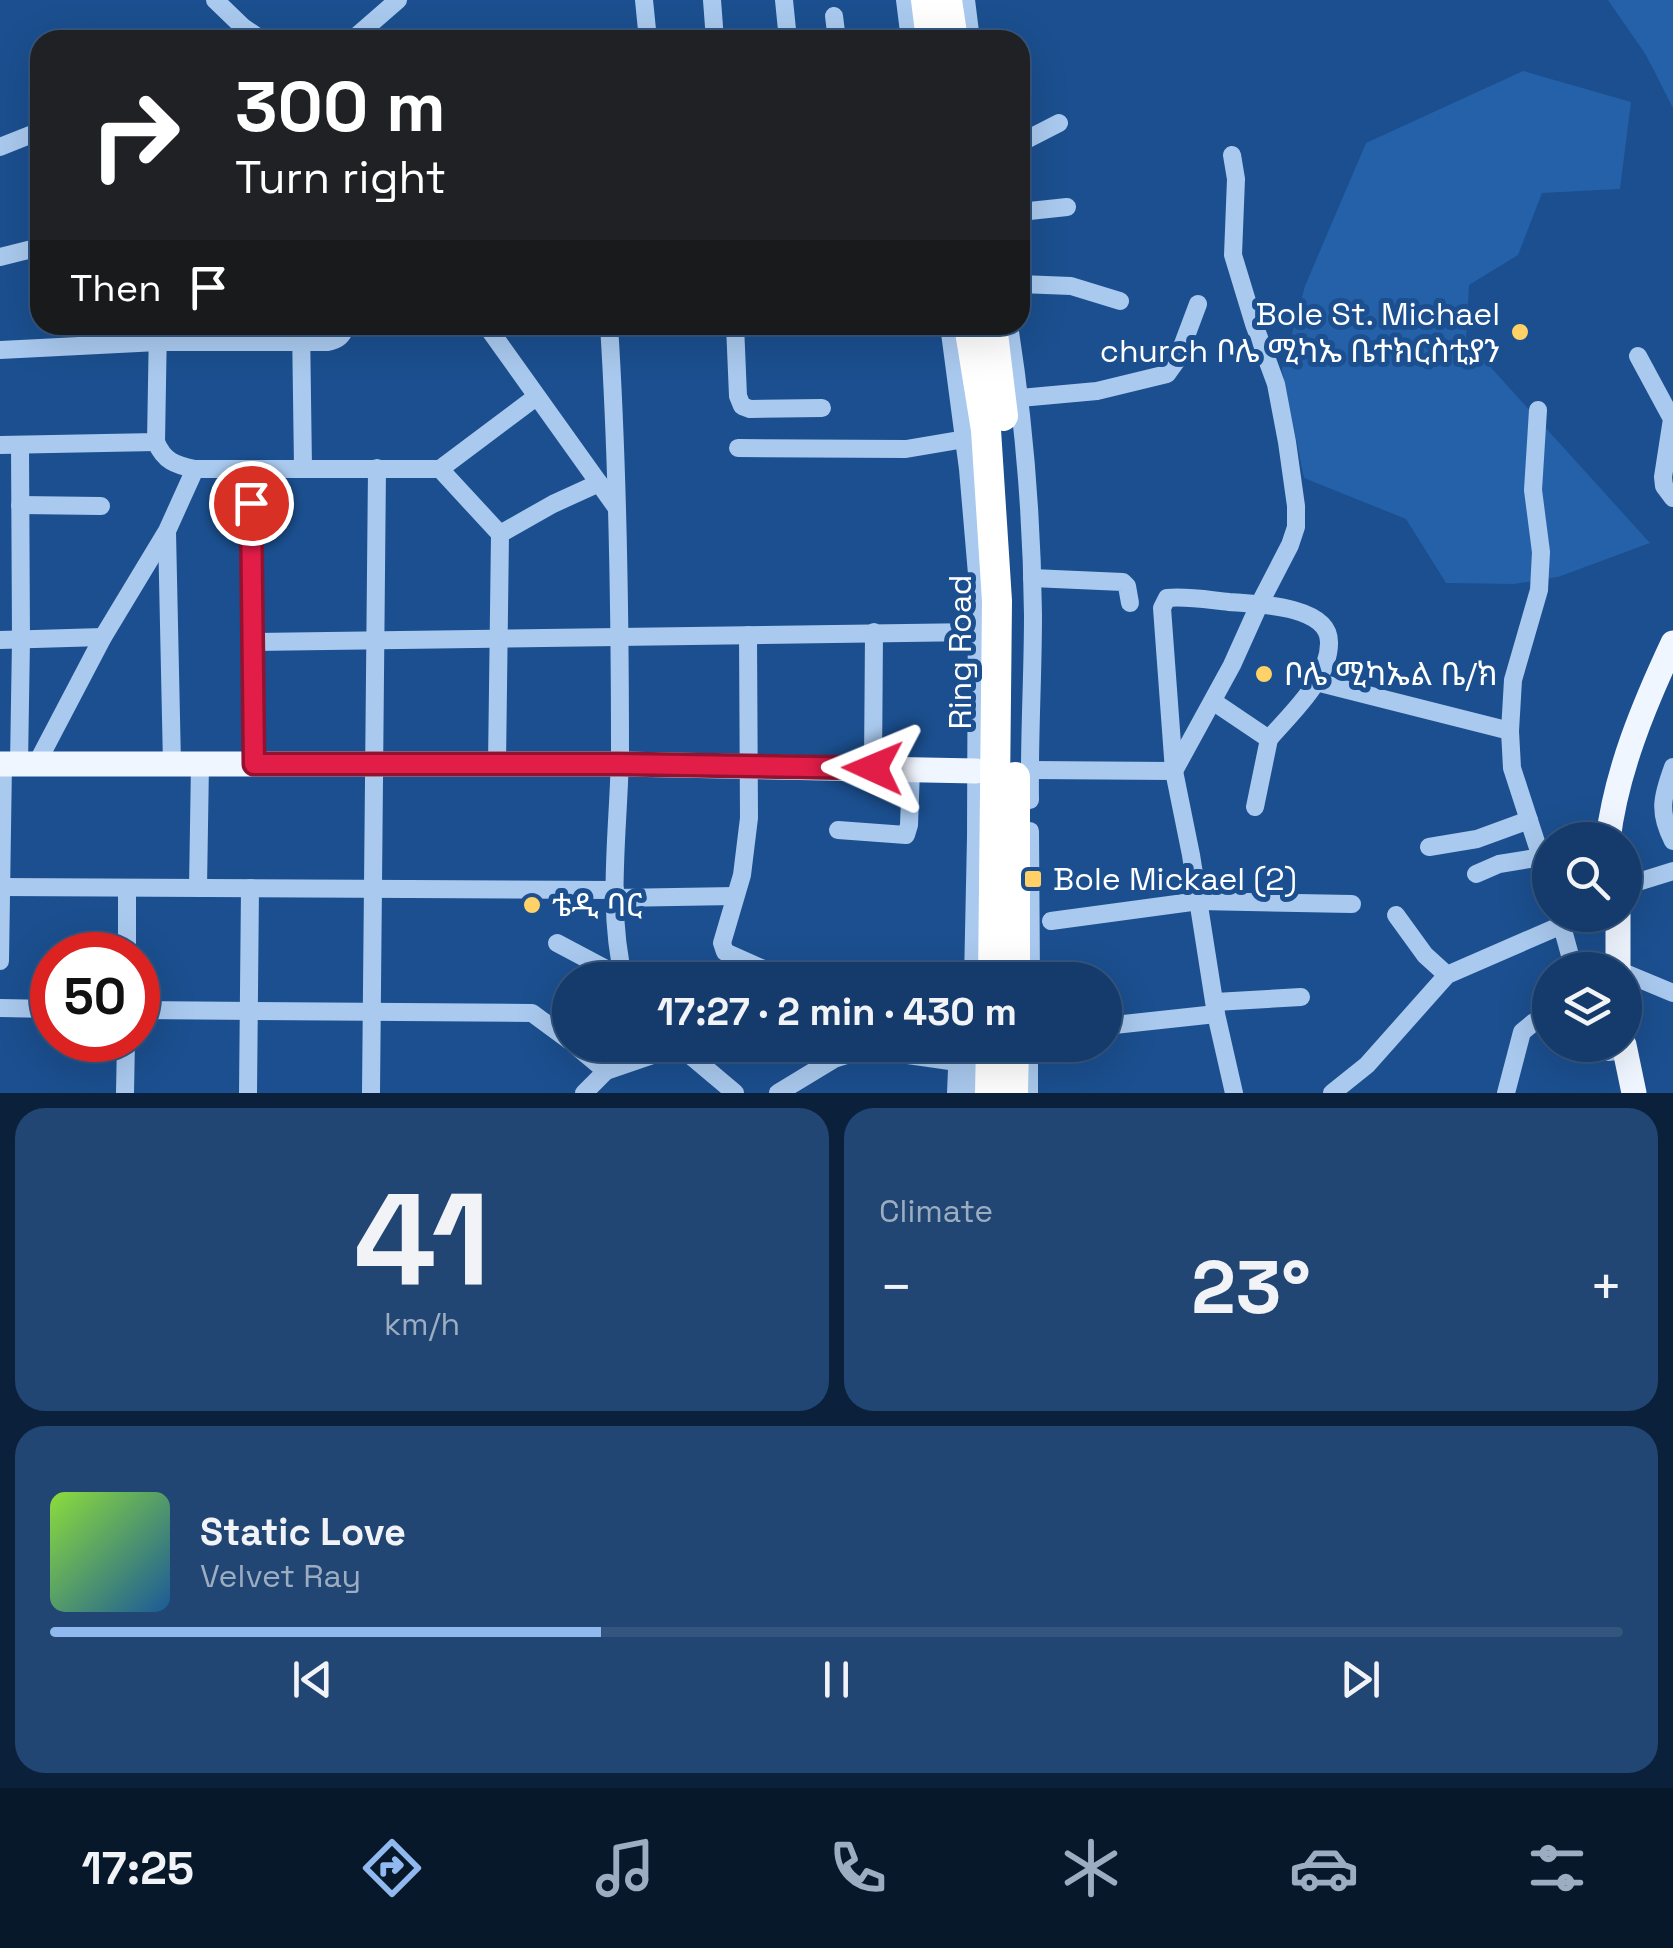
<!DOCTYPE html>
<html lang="en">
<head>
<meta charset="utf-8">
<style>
	:root { --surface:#143b6b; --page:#214673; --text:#f1f3f6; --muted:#9dadc1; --line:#33557e; --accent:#90b9f0 }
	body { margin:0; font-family:"Space Grotesk","Noto Sans Ethiopic",sans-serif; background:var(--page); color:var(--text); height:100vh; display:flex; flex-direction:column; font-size:38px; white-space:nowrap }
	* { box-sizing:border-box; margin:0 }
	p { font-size:32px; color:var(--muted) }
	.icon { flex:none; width:55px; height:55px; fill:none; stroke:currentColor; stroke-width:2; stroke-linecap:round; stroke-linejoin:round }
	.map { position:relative; height:1093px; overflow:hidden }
	.drawer { display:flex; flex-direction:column; gap:15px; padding:15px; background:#0b203b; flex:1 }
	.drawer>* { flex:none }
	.guide { position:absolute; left:30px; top:30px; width:1000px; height:305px; border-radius:30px; box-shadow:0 10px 40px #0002,0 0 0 2px var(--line); background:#202124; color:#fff; overflow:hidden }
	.fabs { position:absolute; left:1532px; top:822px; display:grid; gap:20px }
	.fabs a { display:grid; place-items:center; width:110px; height:110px; border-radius:50%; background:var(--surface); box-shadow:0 10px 40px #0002,0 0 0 2px var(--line); font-size:50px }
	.speed { position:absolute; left:30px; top:932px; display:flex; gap:20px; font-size:50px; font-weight:700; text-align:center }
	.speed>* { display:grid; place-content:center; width:130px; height:130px; border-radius:50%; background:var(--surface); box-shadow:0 10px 40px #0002,0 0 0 2px var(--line); line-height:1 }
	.speed .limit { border:15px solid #d22; background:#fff; color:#111 }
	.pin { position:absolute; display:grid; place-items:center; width:85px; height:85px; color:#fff; margin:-42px; border:5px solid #fff; border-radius:50%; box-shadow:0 2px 10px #0007 }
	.me { position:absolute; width:110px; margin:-55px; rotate:271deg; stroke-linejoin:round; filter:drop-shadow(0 0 8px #0008) }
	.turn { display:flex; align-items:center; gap:35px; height:210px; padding:0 40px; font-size:45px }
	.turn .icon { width:130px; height:130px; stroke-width:2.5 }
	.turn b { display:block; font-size:70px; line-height:85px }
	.then { display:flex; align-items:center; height:95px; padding:0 40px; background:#0003; gap:20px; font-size:38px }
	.big { font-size:75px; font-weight:700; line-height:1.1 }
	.drawer .tile { flex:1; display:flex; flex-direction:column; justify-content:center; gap:15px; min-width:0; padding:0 35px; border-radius:30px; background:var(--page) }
	.drawer .dial { align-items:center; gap:0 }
	.dial b { font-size:130px; line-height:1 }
	.song { display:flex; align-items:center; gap:30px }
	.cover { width:120px; height:120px; border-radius:15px; background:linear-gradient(135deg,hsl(90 70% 55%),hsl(210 70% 35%)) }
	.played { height:10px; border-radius:5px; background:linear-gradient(90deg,var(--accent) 35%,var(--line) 35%) }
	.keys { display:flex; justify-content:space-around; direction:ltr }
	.heat { display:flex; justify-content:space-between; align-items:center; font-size:55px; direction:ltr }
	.drawer .tiles { flex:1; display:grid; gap:15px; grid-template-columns:1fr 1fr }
	.tile:last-child { grid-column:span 2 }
	.trip { position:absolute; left:552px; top:962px; width:570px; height:100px; border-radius:50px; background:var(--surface); box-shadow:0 10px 40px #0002,0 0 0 2px var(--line); font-weight:700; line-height:100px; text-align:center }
	.dock { display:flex; height:160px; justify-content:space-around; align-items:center; background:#08182b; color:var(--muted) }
	.dock .icon { width:70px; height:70px }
	.dock .active { color:var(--accent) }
	.dock b { font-size:45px; color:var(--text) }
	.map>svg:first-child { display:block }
	.green { fill:#2461a8 }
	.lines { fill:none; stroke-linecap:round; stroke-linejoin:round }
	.minor { stroke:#a9c9ee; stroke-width:18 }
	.major { stroke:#f0f6ff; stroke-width:25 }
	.highway { stroke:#fff; stroke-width:30 }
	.route-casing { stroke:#92132f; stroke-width:25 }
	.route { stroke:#e11d48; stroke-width:18 }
	.poi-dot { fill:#ffd166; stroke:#1b4f8f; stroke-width:4 }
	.labels { text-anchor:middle; stroke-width:10; stroke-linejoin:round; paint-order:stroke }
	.poi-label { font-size:32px; fill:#fff; stroke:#1b4f8f; text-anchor:start }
	.street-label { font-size:32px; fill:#fff; stroke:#1b4f8f }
</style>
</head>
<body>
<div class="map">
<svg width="1673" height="1093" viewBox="0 0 1673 1093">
	<rect width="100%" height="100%" fill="#1b4f8f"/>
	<g class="green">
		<polygon points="1608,0 1673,0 1673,108 1646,55"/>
		<polygon points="1523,71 1631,102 1620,189 1542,193 1518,255 1469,285 1466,340 1650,543 1558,577 1514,584 1446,583 1406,519 1304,478 1282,370 1305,286 1366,143"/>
	</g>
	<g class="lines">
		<g class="minor">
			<polyline points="215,0 243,27 262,40"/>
			<polyline points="644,0 648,40"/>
			<polyline points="712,0 715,40"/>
			<polyline points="784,0 788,40"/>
			<polyline points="905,0 910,40"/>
			<polyline points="966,0 971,40"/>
			<polyline points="834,16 837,40"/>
			<polyline points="352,40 398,0"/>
			<polyline points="1020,143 1059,123"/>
			<polyline points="0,147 40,131"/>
			<polyline points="1020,212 1067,207"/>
			<polyline points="0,257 40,247"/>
			<polyline points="1020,284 1071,286 1120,301"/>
			<polyline points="301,325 303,468"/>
			<polyline points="486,325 616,507"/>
			<path d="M609 325C618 467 620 610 620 752 619 828 606 906 624 980"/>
			<polyline points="735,325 738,396 742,406 750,409 822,408"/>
			<polyline points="949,325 968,469 977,574 976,837 973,980"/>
			<path d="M1009 325C1024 421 1032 518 1033 615 1033 677 1029 738 1030 800"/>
			<polyline points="609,326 632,325"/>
			<path d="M0 350 158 342H327C339 340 342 336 347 325"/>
			<polyline points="1638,356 1672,419 1663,477 1664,486 1673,498"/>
			<polyline points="1020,398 1097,391 1167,374 1177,360 1198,304"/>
			<polyline points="1538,410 1533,490 1541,552 1539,590 1513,680 1510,731 1512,768 1550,885"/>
			<path d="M156 442C164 461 175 465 195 469H440L536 397"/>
			<polyline points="0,445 156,442 158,325"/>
			<polyline points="738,448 906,449 965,439"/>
			<polyline points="251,469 254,764"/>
			<polyline points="440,469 500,534 497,764"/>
			<polyline points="20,505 101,506"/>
			<polyline points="167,532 172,764"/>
			<polyline points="500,534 553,504 599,483"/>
			<polyline points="1032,578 1123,582 1127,586 1130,603"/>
			<polyline points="748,635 749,818 742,875 722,943 725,952 788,980"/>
			<polyline points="0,640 103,637"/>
			<polyline points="252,642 977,632"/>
			<polyline points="1316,682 1510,731"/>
			<polyline points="1214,702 1269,739 1255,807"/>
			<polyline points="37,763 103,637 167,531 195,469"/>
			<polyline points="19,764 21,640 20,445"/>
			<path d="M1673 767C1662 797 1658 812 1673 841"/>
			<polyline points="873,768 874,632"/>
			<polyline points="1030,770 1174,771"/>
			<polyline points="1174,771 1232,665 1259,605 1290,545 1296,527 1296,506 1287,442 1276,384 1254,324 1233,255 1236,179 1232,155"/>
			<polyline points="838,830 906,835 909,825 911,769"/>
			<polyline points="1030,831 1031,980"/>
			<polyline points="1429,847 1477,839 1529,820"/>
			<polyline points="1476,874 1499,864 1542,857"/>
			<polyline points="1625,886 1673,871"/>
			<polyline points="0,887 615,890"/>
			<polyline points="198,888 200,764"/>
			<polyline points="615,898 735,896"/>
			<polyline points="1396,915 1425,955 1447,975"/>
			<polyline points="1559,915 1574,970"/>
			<polyline points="1051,921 1199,901 1352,904"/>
			<polyline points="557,943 623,978"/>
			<polyline points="127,955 127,888"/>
			<polyline points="0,961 3,764"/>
			<polyline points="1625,973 1673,993"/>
			<polyline points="1215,1002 1301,997"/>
			<polyline points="0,1008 52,1009"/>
			<polyline points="138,1010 532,1013 570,1041"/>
			<polyline points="1105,1026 1216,1014"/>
			<polyline points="575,1045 606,1071"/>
			<polyline points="678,1045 735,1093"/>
			<polyline points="1590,1045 1608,1052 1625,1050"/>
			<polyline points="1029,1049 1029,1093"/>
			<polyline points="125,1093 126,1040"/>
			<polyline points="248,1093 250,888"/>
			<polyline points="371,1093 377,468"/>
			<polyline points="584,1093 606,1071 679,1046"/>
			<polyline points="778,1093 834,1059 866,1049 957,1062"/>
			<polyline points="956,1093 958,1045"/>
			<polyline points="972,1093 972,1045"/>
			<path d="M1234 1093 1216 1014 1191 855 1174 771 1162 608 1167 598C1187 596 1209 600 1229 602 1255 604 1329 605 1329 642 1330 679 1290 714 1269 739"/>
			<polyline points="1332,1093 1367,1065 1447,975 1562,925 1594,915"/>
			<polyline points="1506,1093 1522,1032 1534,1022 1550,1025"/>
		</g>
		<g class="major">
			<polyline points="0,764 620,764 976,771"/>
			<path d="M1608 840C1616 772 1644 705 1673 643"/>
			<polyline points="1618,915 1618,970"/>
			<polyline points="1624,1045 1634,1093"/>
		</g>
		<g class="highway">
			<polyline points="926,0 931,40"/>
			<polyline points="947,0 953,40"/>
			<polyline points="969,325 986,430 997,601 993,980"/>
			<polyline points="992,325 1003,416"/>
			<polyline points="1015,980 1015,777"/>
			<polyline points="990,1093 991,1045"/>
			<polyline points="1013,1093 1014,1045"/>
		</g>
	</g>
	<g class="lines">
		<defs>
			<polyline id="route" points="251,503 254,764 620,764 873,768"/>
		</defs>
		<use href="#route" class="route-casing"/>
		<use href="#route" class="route"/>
	</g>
	<g class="poi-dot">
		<circle cx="1520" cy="332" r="10"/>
		<circle cx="1264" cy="674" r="10"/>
		<rect x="1023" y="869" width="20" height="20" rx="5"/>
		<circle cx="532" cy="905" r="10"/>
	</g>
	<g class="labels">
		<g class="poi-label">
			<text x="1500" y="325" text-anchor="end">Bole St. Michael<tspan x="1500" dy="37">church ቦሌ ሚካኤ ቤተክርስቲያን</tspan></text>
			<text x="1284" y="685">ቦሌ ሚካኤል ቤ/ክ</text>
			<text x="1053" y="890">Bole Mickael (2)</text>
			<text x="552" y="916">ቴዲ ባር</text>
		</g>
		<g class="street-label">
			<text transform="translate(960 652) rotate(-90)" y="11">Ring Road</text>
		</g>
	</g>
</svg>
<div class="fabs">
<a><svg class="icon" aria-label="search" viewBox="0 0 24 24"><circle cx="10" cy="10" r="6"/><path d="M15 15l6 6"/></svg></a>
<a><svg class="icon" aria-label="layers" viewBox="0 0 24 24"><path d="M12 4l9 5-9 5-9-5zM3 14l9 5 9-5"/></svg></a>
</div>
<div class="speed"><div class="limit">50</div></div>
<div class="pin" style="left:251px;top:503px;background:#d93025"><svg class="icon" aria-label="arrive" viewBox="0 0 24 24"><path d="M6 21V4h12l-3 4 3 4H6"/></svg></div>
<svg class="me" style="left:873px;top:768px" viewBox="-20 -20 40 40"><path d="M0-17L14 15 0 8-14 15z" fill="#e11d48" stroke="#fff" stroke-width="4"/></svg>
<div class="trip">17:27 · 2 min · 430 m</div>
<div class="guide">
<div class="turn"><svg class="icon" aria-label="right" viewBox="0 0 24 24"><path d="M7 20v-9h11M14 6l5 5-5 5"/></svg><div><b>300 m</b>Turn right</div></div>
<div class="then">Then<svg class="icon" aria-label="arrive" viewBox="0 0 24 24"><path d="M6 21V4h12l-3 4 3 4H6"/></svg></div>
</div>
</div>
<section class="drawer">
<div class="tiles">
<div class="tile dial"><b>41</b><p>km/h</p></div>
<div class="tile"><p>Climate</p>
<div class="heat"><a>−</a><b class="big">23°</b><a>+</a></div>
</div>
<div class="tile">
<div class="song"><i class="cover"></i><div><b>Static Love</b><p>Velvet Ray</p></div></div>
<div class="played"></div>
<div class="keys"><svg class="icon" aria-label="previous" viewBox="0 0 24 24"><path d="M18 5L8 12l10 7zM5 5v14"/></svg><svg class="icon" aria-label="pause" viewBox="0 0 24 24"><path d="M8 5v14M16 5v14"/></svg><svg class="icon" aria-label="next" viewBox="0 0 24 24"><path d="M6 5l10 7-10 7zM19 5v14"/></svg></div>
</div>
</div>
</section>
<nav class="dock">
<b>17:25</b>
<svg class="icon active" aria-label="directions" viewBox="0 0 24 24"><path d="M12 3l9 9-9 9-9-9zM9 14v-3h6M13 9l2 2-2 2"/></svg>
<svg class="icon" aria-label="music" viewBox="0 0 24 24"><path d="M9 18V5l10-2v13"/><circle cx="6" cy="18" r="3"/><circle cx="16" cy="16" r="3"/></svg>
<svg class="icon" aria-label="phone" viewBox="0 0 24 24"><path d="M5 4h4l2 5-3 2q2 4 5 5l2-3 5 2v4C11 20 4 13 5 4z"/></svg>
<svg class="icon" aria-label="climate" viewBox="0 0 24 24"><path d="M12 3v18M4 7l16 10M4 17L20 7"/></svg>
<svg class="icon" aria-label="car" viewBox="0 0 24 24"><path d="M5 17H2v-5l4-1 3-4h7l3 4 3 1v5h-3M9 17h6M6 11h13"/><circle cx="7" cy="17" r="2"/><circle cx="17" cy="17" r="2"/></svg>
<svg class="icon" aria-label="filters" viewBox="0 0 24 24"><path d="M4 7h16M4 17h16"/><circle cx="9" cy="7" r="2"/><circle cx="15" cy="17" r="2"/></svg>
</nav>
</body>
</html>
